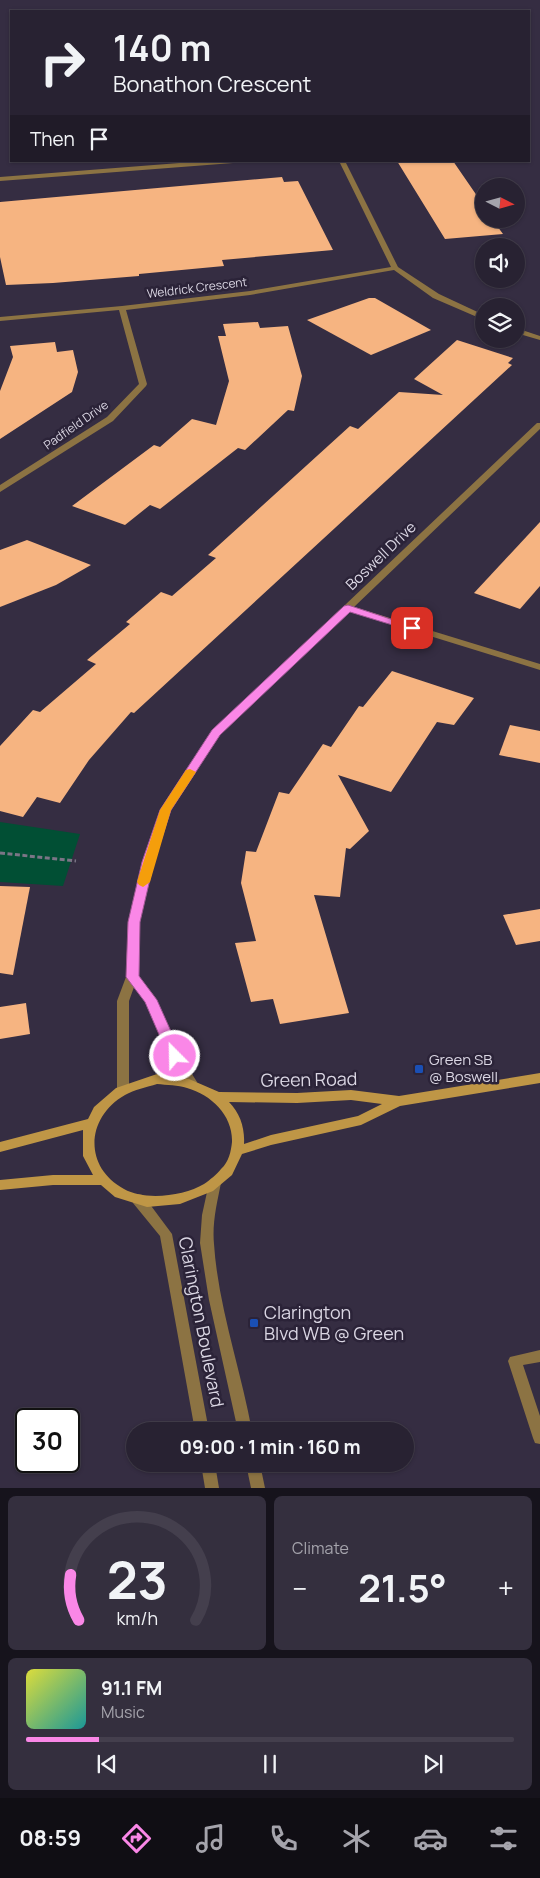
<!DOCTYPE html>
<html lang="en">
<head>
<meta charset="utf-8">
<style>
	:root { --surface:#282232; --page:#342f3e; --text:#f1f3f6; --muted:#a5a4ac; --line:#443f4d; --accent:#fa87e7 }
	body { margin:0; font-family:Manrope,sans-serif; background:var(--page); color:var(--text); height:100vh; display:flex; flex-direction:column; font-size:19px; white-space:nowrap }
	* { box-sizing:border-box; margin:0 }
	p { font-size:16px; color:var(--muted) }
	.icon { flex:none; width:28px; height:28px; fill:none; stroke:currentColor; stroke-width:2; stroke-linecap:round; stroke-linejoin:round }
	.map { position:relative; height:1488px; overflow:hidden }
	.side { display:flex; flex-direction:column; gap:8px; padding:8px; background:#16131c; flex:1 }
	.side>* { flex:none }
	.hud { position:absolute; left:10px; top:10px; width:520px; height:152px; border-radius:0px; box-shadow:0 1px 4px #0004,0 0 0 1px var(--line); background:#282232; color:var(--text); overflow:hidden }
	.needle { width:32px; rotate:96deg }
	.controls { position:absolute; left:475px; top:178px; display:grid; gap:10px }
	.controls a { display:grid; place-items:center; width:50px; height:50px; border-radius:50%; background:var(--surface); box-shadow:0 1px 4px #0004,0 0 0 1px var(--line); font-size:25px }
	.speed { position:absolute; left:15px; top:1408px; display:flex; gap:10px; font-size:25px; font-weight:700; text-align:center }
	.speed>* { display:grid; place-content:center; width:65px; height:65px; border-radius:50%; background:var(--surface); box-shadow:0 1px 4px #0004,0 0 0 1px var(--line); line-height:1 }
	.speed .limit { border:2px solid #111; border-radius:8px; background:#fff; color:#111 }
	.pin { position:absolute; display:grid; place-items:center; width:42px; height:42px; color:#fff; margin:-21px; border-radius:10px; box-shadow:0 2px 8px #0006 }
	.me { position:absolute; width:55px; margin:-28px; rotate:337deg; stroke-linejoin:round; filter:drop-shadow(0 0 4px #0008) }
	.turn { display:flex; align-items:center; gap:18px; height:105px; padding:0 20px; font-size:22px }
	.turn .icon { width:65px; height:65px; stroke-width:2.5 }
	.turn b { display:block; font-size:35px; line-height:42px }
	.then { display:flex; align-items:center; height:48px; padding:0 20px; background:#0003; gap:10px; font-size:19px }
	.big { font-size:38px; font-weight:700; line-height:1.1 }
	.side .widget { flex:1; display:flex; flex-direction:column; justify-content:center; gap:8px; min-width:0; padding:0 18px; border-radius:8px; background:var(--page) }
	.side .dial { align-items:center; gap:0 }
	.dial svg { height:130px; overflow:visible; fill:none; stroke:var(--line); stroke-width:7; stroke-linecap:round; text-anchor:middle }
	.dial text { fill:var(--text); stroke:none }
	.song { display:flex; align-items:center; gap:15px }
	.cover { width:60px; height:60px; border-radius:8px; background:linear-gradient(135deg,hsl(60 70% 55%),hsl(180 70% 35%)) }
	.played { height:5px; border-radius:2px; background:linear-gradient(90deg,var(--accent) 15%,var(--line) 15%) }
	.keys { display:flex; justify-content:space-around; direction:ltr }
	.heat { display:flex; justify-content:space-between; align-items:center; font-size:28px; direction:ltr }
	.side .tiles { flex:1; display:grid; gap:8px; grid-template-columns:1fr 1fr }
	.widget:last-child { grid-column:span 2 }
	.trip { position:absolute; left:126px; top:1422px; width:288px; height:50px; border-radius:25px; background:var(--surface); box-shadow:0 1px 4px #0004,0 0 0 1px var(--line); font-weight:700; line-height:50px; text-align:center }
	.tab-bar { display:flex; height:80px; justify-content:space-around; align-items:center; background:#100e14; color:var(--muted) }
	.tab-bar .icon { width:35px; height:35px }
	.tab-bar .current { color:var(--accent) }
	.tab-bar b { font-size:22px; color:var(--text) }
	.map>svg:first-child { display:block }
	.green { fill:#014f34 }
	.building { fill:#f6b481 }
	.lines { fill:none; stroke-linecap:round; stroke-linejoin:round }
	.path { stroke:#7b7586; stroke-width:3; stroke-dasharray:5 2.5; stroke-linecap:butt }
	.street { fill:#8c7343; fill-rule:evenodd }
	.secondary { fill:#bf9646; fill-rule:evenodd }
	.route { fill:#fa87e7; stroke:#a25896 }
	.slow { fill:#f59e0b }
	.transit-dot { fill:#1a4fb4; stroke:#2b2338; stroke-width:2 }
	.labels { text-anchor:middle; stroke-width:5; stroke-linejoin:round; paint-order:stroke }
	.far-street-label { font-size:12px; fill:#dad6e3; stroke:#2b2338 }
	.street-label { font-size:15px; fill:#dad6e3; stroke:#2b2338 }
	.poi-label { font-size:15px; fill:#dad6e3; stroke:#2b2338; text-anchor:start }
	.near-street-label { font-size:18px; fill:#dad6e3; stroke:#2b2338 }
	.near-poi-label { font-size:18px; fill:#dad6e3; stroke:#2b2338; text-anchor:start }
</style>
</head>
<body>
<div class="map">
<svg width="540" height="1488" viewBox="0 0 540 1488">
	<rect width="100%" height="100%" fill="#352d42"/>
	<polygon class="green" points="0,822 80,834 63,886 0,882"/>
	<g class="building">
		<polygon points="397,161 453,161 484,206 484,219 492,219 503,234 445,239"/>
		<polygon points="282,177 284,182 298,181 333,250 222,260 224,266 139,274 139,276 53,283 6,285 0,257 0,202"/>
		<polygon points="369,298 375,298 431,330 371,355 307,320"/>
		<polygon points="258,322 260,328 288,326 302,376 294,411 288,410 245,450 238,448 160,509 150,505 125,525 72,506 154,445 160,447 192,419 216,425 229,381 218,336 226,336 223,324"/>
		<polygon points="457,340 513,358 508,363 512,365 134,713 131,712 89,760 60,803 37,797 23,817 0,811 0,746 33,710 40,712 96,664 87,660 130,624 126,622 161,592 172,596 216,558 208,555 350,426 358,429 399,392 443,395 414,379"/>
		<polygon points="55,342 57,352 73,350 78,372 72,392 0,439 0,391 13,357 10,346"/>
		<polygon points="540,522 540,586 520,609 474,593"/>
		<polygon points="27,540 91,565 56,585 0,607 0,550"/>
		<polygon points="392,671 474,698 454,725 437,722 391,792 338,775 369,831 350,849 346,848 340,897 314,895 349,1013 280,1024 273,999 251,1002 235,943 256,941 241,883 246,851 256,852 279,792 289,794 323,744 331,747 359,706 363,707"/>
		<polygon points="510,725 540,731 540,763 499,755"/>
		<polygon points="0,886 30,887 13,975 0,973"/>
		<polygon points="540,909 540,941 516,945 503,915"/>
		<polygon points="26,1003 30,1034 0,1039 0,1007"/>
	</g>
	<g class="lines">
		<polyline class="path" points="0,853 76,861"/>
		<g class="street">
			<polygon points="205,161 236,161 233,163 0,181 0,177"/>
			<polygon points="339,161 345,161 398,267 439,294 484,315 484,320 433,298 394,270 250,295 126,310 147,384 146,386 113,421 0,492 0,485 107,417 139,384 119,310 0,321 0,317 122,306 250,291 391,267"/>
			<polygon points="516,328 540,336 540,340 516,333"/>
			<polygon points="537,423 540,423 540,429 354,607 540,664 540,670 349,611 220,735 171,810 153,863 140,922 138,976 155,997 180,1055 197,1082 195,1085 191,1087 187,1085 169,1057 146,1002 134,987 129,1001 129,1089 127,1092 123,1094 119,1092 117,1089 117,1001 126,977 128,922 143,863 162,808 212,731"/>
			<path d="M215 1178 219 1179 221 1183C217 1203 212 1223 214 1244 218 1306 241 1370 252 1431H238L209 1300 200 1243 202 1215 209 1183 211 1179Z"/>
			<polygon points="138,1194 143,1195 172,1234 209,1431 195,1431 160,1236 133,1203 132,1199 133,1195"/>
			<polygon points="540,1350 540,1362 523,1365 540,1416 540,1444 535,1443 533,1438 508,1361 510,1357"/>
			<polygon points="201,1464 215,1464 219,1488 205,1488"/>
			<polygon points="246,1464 260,1464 265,1488 251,1488"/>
		</g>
		<path class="secondary" d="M540 1073V1083L400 1106 361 1125 271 1145 242 1154 232 1175 213 1191 180 1204 147 1207 115 1197 101 1185H53L0 1190V1180L53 1175H93L83 1156V1130L0 1152V1142L88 1119 94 1107 116 1088 157 1074 189 1079 219 1092 297 1093 351 1090 399 1096ZM157 1084C167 1085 178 1085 187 1088 212 1095 233 1116 232 1142 231 1151 229 1162 221 1169 217 1174 210 1180 204 1184 184 1196 145 1201 124 1189 83 1167 86 1117 125 1095 134 1090 147 1087 157 1084ZM351 1100 382 1104 358 1116 271 1135 244 1144C245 1128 240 1113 229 1102L297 1103Z"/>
	</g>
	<polygon class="route" points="348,605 418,628 412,631 350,612 220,735 171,810 154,862 140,922 139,976 157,1000 182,1056 175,1062 170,1060 145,1002 126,977 128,922 142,862 160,810 212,730 344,606"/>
	<polygon class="slow" points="190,769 196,772 171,810 150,882 143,887 139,885 137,882 160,810 186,770"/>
	<g class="transit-dot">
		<rect x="414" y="1064" width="10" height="10" rx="2.5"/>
		<rect x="249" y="1318" width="10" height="10" rx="2.5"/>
	</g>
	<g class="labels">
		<g class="far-street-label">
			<text transform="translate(197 288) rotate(-7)" y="4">Weldrick Crescent</text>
			<text transform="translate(76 425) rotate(-35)" y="4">Padfield Drive</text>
		</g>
		<g class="street-label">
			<text transform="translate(381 556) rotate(-44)" y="5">Boswell Drive</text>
		</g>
		<g class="poi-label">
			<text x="429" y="1065">Green SB<tspan x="429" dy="17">@ Boswell</tspan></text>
		</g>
		<g class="near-street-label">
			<text transform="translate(309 1080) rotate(-1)" y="6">Green Road</text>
			<text transform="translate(201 1322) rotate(79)" y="6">Clarington Boulevard</text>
		</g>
		<g class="near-poi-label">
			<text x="264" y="1319">Clarington<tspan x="264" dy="21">Blvd WB @ Green</tspan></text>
		</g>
	</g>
</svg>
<div class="controls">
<a><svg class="needle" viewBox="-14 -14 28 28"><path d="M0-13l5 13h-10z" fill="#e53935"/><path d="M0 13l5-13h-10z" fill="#a5a4ac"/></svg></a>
<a><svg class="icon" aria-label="sound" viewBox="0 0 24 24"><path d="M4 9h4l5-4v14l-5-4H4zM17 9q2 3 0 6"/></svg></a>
<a><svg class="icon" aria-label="layers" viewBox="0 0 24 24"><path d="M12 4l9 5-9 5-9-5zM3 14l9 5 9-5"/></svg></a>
</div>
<div class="speed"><div class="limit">30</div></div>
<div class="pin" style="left:412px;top:628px;background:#d93025"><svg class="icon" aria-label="arrive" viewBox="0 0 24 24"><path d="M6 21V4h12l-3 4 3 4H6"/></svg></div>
<svg class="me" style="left:175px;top:1056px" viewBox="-20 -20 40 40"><circle r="17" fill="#fa87e7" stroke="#fff" stroke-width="3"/><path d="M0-11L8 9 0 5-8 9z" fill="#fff"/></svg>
<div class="trip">09:00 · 1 min · 160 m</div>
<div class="hud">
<div class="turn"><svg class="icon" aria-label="right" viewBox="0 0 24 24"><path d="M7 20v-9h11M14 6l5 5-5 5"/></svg><div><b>140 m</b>Bonathon Crescent</div></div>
<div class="then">Then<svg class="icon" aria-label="arrive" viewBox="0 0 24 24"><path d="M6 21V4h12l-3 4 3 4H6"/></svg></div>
</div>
</div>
<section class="side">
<div class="tiles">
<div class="widget dial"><svg viewBox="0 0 100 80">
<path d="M14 69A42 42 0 1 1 86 69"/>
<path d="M14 69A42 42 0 0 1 9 41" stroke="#fa87e7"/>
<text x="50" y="56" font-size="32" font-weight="700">23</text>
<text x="50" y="72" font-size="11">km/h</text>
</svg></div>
<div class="widget"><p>Climate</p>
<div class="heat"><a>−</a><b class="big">21.5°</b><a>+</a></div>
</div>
<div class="widget">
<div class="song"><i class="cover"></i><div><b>91.1 FM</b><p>Music</p></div></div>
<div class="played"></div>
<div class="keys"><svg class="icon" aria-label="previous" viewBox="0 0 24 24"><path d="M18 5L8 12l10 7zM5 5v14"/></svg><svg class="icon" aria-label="pause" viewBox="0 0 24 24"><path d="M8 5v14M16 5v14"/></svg><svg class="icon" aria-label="next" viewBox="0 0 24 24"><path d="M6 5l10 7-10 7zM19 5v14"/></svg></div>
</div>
</div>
</section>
<nav class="tab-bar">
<b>08:59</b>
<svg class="icon current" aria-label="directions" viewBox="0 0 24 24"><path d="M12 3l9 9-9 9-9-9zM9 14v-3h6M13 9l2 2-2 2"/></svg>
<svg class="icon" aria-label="music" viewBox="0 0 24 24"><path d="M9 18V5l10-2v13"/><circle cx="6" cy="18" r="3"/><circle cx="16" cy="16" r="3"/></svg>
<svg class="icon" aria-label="phone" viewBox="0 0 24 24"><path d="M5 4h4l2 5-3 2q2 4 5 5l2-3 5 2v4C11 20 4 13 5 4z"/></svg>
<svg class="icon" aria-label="climate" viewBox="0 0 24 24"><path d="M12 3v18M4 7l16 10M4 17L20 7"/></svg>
<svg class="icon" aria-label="car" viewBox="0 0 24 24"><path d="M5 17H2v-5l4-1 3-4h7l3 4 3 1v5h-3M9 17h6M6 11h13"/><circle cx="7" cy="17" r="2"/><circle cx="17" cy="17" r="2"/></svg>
<svg class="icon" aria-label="filters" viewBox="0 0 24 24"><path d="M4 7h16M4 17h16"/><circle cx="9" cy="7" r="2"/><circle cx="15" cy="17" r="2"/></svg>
</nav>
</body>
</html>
